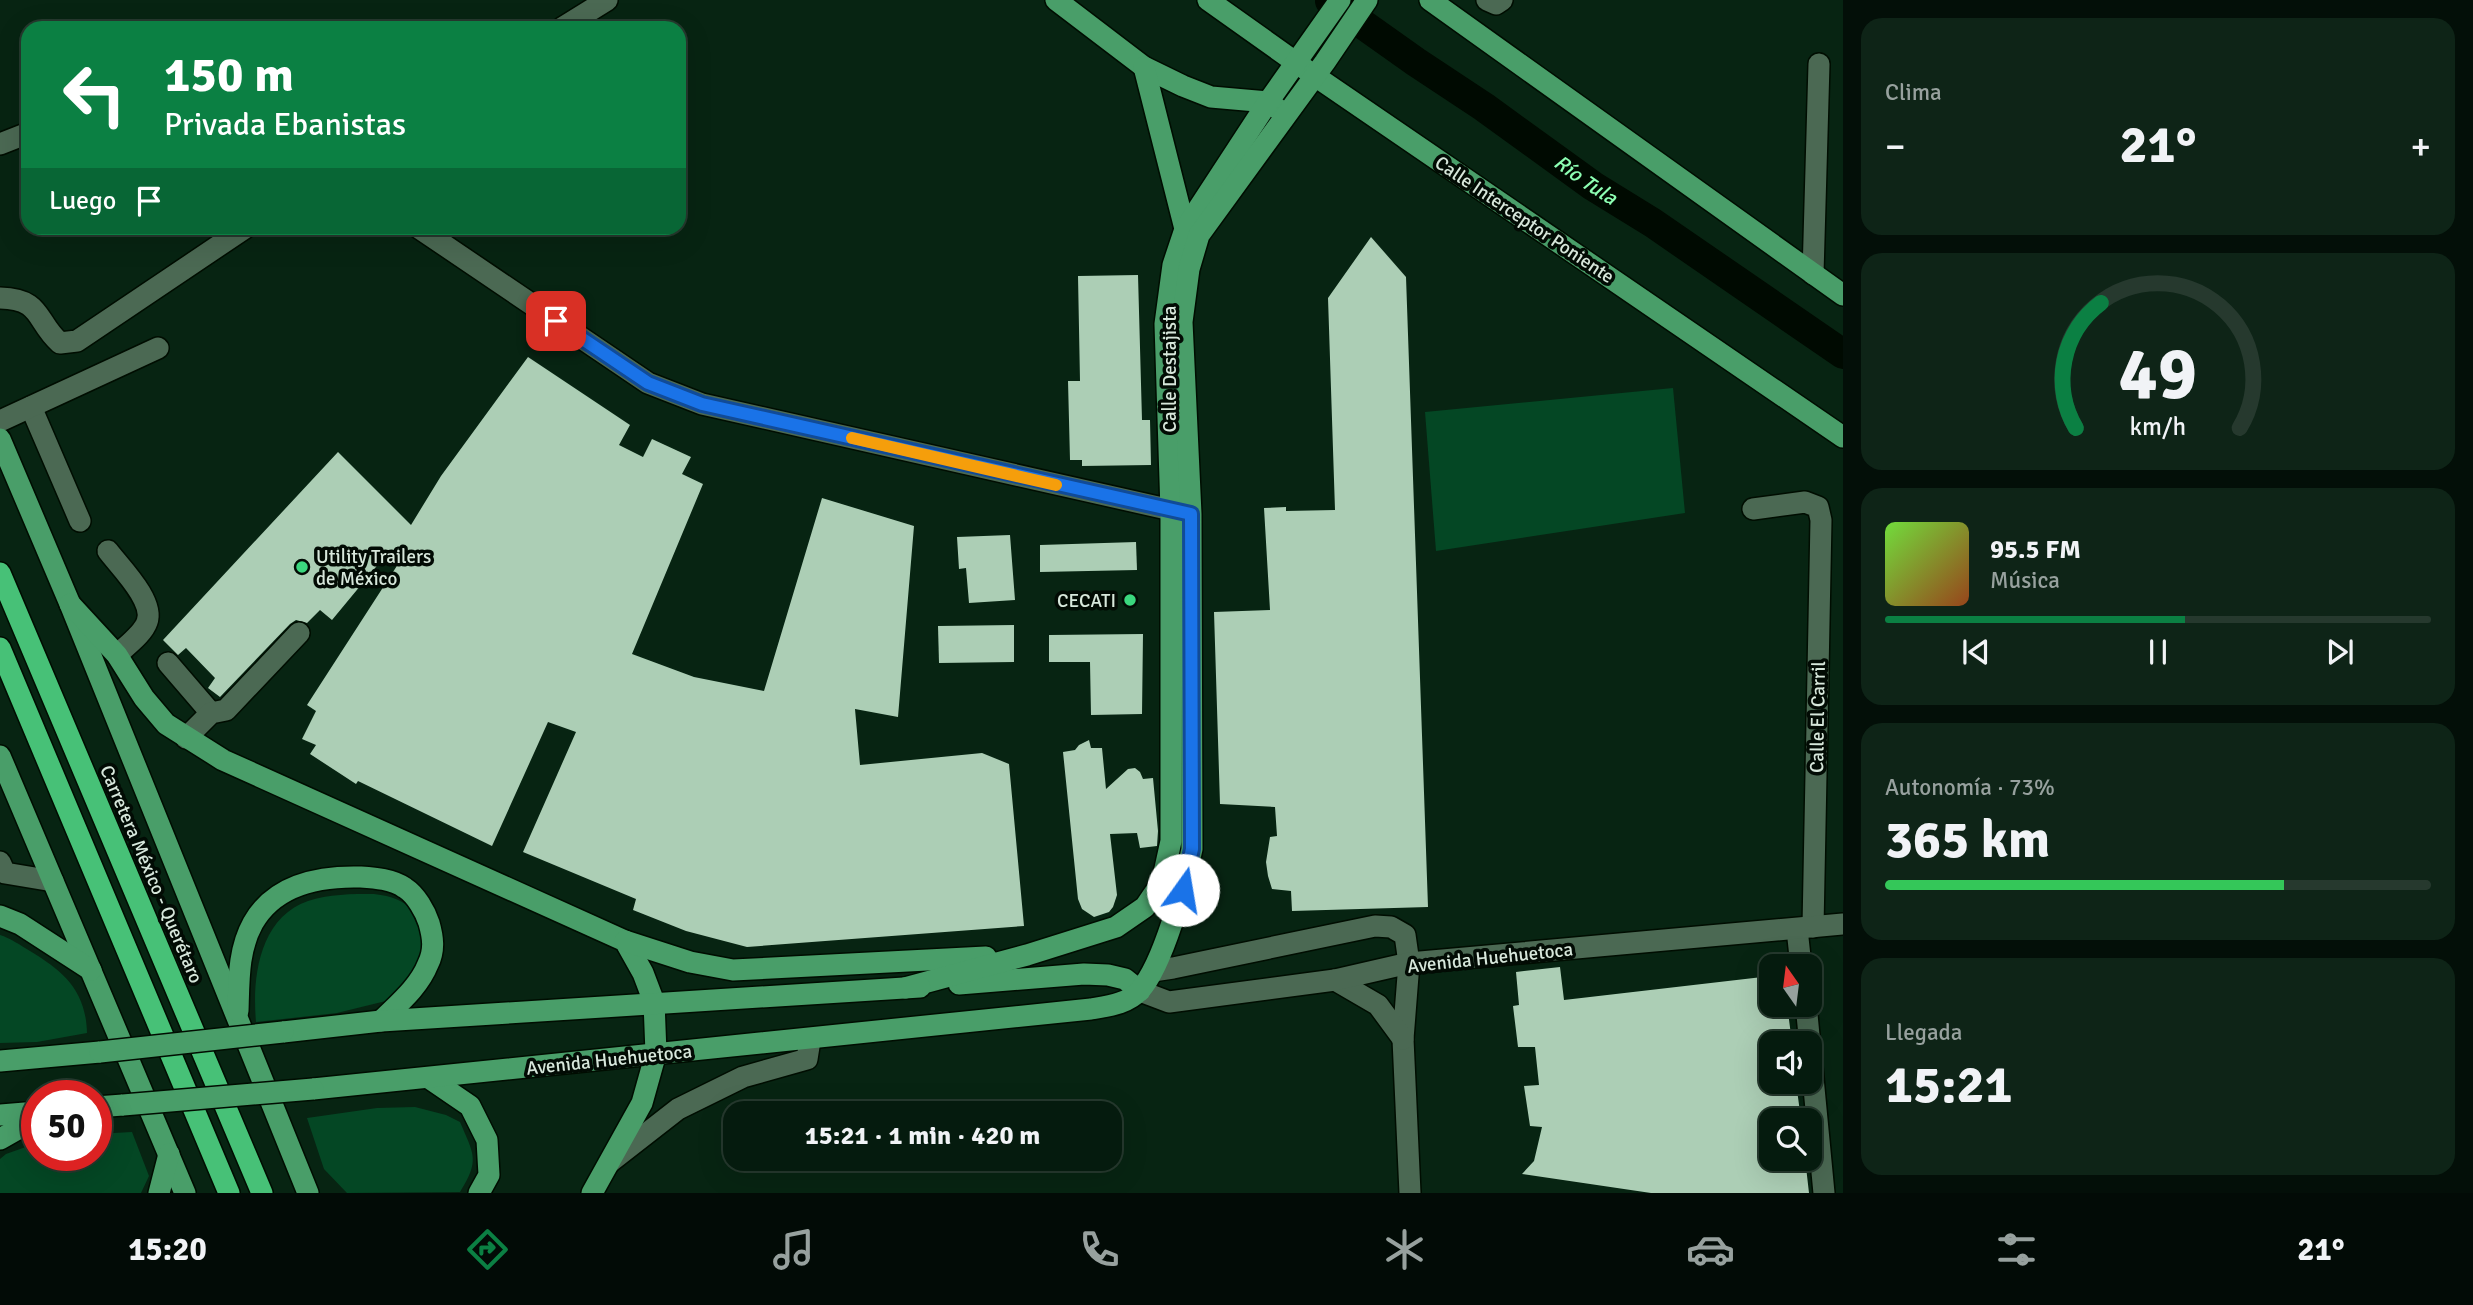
<!DOCTYPE html>
<html lang="es">
<head>
<meta charset="utf-8">
<style>
	:root { --surface:#051b0e; --page:#0e2417; --text:#f1f3f6; --muted:#97a19e; --line:#26392e; --accent:#0b8043 }
	body { margin:0; font-family:Signika,sans-serif; background:var(--page); color:var(--text); height:100vh; display:flex; flex-direction:column; font-size:26px; white-space:nowrap }
	* { box-sizing:border-box; margin:0 }
	p { font-size:23px; color:var(--muted) }
	.icon { flex:none; width:38px; height:38px; fill:none; stroke:currentColor; stroke-width:2; stroke-linecap:round; stroke-linejoin:round }
	.map { position:relative; flex:1; overflow:hidden }
	.drawer { display:flex; flex-direction:column; gap:18px; padding:18px; background:#030f08; width:630px }
	.drawer>* { flex:none }
	.guide { position:absolute; left:21px; top:21px; width:665px; height:214px; border-radius:21px; box-shadow:0 7px 28px #0002,0 0 0 2px var(--line); background:#0b8043; color:#fff; overflow:hidden }
	.needle { width:46px; rotate:346deg }
	.buttons { position:absolute; left:1759px; top:954px; display:grid; gap:14px }
	.buttons a { display:grid; place-items:center; width:63px; height:63px; border-radius:14px; background:var(--surface); box-shadow:0 7px 28px #0002,0 0 0 2px var(--line); font-size:35px }
	.speed { position:absolute; left:21px; top:1080px; display:flex; gap:14px; font-size:35px; font-weight:700; text-align:center }
	.speed>* { display:grid; place-content:center; width:91px; height:91px; border-radius:50%; background:var(--surface); box-shadow:0 7px 28px #0002,0 0 0 2px var(--line); line-height:1 }
	.speed .limit { border:10px solid #d22; background:#fff; color:#111 }
	.pin { position:absolute; display:grid; place-items:center; width:60px; height:60px; color:#fff; margin:-30px; border-radius:14px; box-shadow:0 4px 10px #0006 }
	.me { position:absolute; width:77px; margin:-38px; rotate:13deg; stroke-linejoin:round; filter:drop-shadow(0 0 5px #0008) }
	.turn { display:flex; align-items:center; gap:24px; height:147px; padding:0 28px; font-size:32px }
	.turn .icon { width:91px; height:91px; stroke-width:2.5 }
	.turn b { display:block; font-size:49px; line-height:60px }
	.then { display:flex; align-items:center; height:66px; padding:0 28px; background:#0003; gap:14px; font-size:26px }
	.big { font-size:52px; font-weight:700; line-height:1.1 }
	.drawer .tile { flex:1; display:flex; flex-direction:column; justify-content:center; gap:10px; min-width:0; padding:0 24px; border-radius:21px; background:var(--page) }
	.drawer .dial { align-items:center; gap:0 }
	.dial svg { height:182px; overflow:visible; fill:none; stroke:var(--line); stroke-width:7; stroke-linecap:round; text-anchor:middle }
	.dial text { fill:var(--text); stroke:none }
	.song { display:flex; align-items:center; gap:21px }
	.cover { width:84px; height:84px; border-radius:10px; background:linear-gradient(135deg,hsl(100 70% 55%),hsl(20 70% 35%)) }
	.played { height:7px; border-radius:4px; background:linear-gradient(90deg,var(--accent) 55%,var(--line) 55%) }
	.keys { display:flex; justify-content:space-around; direction:ltr }
	.heat { display:flex; justify-content:space-between; align-items:center; font-size:38px; direction:ltr }
	.charge { height:10px; border-radius:5px; background:linear-gradient(90deg,#34c759 73%,var(--line) 0) }
	.trip { position:absolute; left:723px; top:1101px; width:399px; height:70px; border-radius:21px; background:var(--surface); box-shadow:0 7px 28px #0002,0 0 0 2px var(--line); font-weight:700; line-height:70px; text-align:center }
	.menu { display:flex; height:112px; justify-content:space-around; align-items:center; background:#020b06; color:var(--muted) }
	.menu .icon { width:49px; height:49px }
	.menu .on { color:var(--accent) }
	.menu b { font-size:32px; color:var(--text) }
	main { display:flex; flex:1; min-height:0 }
	.map>svg:first-child { display:block }
	.green { fill:#044724 }
	.lines { fill:none; stroke-linecap:round; stroke-linejoin:round }
	.river { stroke:#000a01; stroke-width:30 }
	.building { fill:#acceb5 }
	.minor-casing { stroke:#000d01; stroke-width:24 }
	.major-casing { stroke:#000d01; stroke-width:24 }
	.highway-casing { stroke:#000d01; stroke-width:24 }
	.minor { stroke:#4b6953; stroke-width:21 }
	.major { stroke:#499e69; stroke-width:21 }
	.highway { stroke:#47c177; stroke-width:21 }
	.major-bridge-casing { stroke:#000d01; stroke-width:24; stroke-linecap:butt }
	.major-bridge { stroke:#499e69; stroke-width:21 }
	.route-casing { stroke:#114b97; stroke-width:18 }
	.route { stroke:#1a73e8; stroke-width:12 }
	.slow { stroke:#f59e0b; stroke-width:12 }
	.poi-dot { fill:#3bd77e; stroke:#020b04; stroke-width:2.5 }
	.labels { text-anchor:middle; stroke-width:7; stroke-linejoin:round; paint-order:stroke }
	.street-label { font-size:19px; fill:#d7e7db; stroke:#020b04 }
	.poi-label { font-size:19px; fill:#d7e7db; stroke:#020b04; text-anchor:start }
	.water-label { font-size:21px; font-style:italic; fill:#8dffb3; stroke:#020b04 }
</style>
</head>
<body>
<main>
<div class="map">
<svg width="1843" height="1193" viewBox="0 0 1843 1193">
	<rect width="100%" height="100%" fill="#072412"/>
	<g class="green">
		<polygon points="1673,388 1685,513 1436,551 1425,412"/>
		<path d="M374 894C411 898 417 913 427 946L398 998 337 1013 256 1022C252 978 259 918 308 901 328 894 352 894 374 894Z"/>
		<path d="M0 935C10 938 20 945 30 951 63 971 86 990 87 1033L37 1042 0 1043Z"/>
		<path d="M415 1107 446 1115 460 1122C474 1155 480 1160 460 1192L347 1193 324 1169 307 1118 377 1108Z"/>
		<polygon points="132,1132 149,1176 141,1193 0,1193 0,1159 6,1154 37,1143 37,1155 96,1155 96,1134"/>
	</g>
	<g class="lines">
		<path class="river" id="s1" d="M1330 1 1416 62 1484 107 1593 186 1653 223 1843 354"/>
	</g>
	<g class="building">
		<polygon points="1371,237 1406,277 1428,907 1292,911 1291,891 1272,889 1268,876 1266,862 1270,837 1277,836 1275,807 1220,804 1214,612 1270,610 1264,508 1286,507 1286,511 1335,510 1328,298"/>
		<polygon points="1138,275 1142,420 1150,420 1151,465 1082,466 1082,460 1070,460 1068,381 1080,381 1078,276"/>
		<polygon points="528,357 630,425 619,445 643,457 652,439 691,457 682,474 703,484 632,654 694,677 764,691 822,498 914,526 898,717 855,709 860,765 982,753 1009,764 1024,926 747,947 686,931 633,910 636,899 523,852 576,732 548,722 492,846 358,781 356,784 310,754 316,745 302,739 316,711 307,705 402,558 390,550 332,620 320,610 307,623 296,620 290,624 220,697 208,688 215,678 186,648 178,655 163,640 338,452 411,525 441,476"/>
		<polygon points="1010,535 1015,600 969,603 966,568 959,569 957,537"/>
		<polygon points="1136,542 1137,570 1040,572 1040,545"/>
		<polygon points="1014,625 1014,662 939,663 938,626"/>
		<polygon points="1143,634 1142,714 1091,715 1090,662 1049,662 1049,635"/>
		<polygon points="1089,740 1091,748 1102,748 1106,789 1128,769 1135,768 1140,772 1143,779 1153,778 1158,831 1157,846 1140,848 1137,833 1110,834 1117,895 1113,907 1109,912 1094,917 1082,909 1078,899 1063,752 1075,750 1079,745"/>
		<polygon points="1560,967 1564,1000 1771,976 1771,1004 1787,1004 1792,1043 1771,1043 1771,1082 1796,1082 1801,1120 1771,1120 1771,1158 1805,1158 1809,1193 1651,1193 1522,1174 1534,1161 1542,1127 1530,1126 1524,1086 1539,1085 1535,1047 1518,1047 1513,1006 1519,1005 1516,972"/>
	</g>
	<g class="lines">
		<defs>
			<g id="minor">
				<polyline points="1487,0 1496,4 1502,0"/>
				<polyline points="562,28 607,0"/>
				<polyline points="0,144 28,133"/>
				<polyline points="419,228 648,383 702,404 1189,514"/>
				<polyline points="1813,274 1819,64"/>
				<path d="M0 298C43 299 35 321 60 343L77 341 245 228"/>
				<polyline points="31,407 80,521"/>
				<polyline points="0,421 158,348"/>
				<polyline points="1753,509 1805,502 1818,507 1821,520 1813,927"/>
				<path d="M108 551C120 567 155 601 147 622 143 634 126 646 117 655"/>
				<polyline points="168,663 211,713"/>
				<polyline points="186,738 211,713 226,710 299,633"/>
				<polyline points="0,862 5,873 53,881"/>
				<polyline points="1797,929 1801,966"/>
				<polyline points="1153,971 1173,968 1375,926 1391,927 1405,935 1409,963 1403,1039 1410,1193"/>
				<polyline points="1335,980 1378,1005 1403,1039"/>
				<polyline points="1140,991 1169,1002 1335,980 1409,963 1843,924"/>
				<polyline points="1806,1004 1824,1193"/>
				<polyline points="610,1162 678,1109 743,1077 807,1059 810,1040"/>
			</g>
			<g id="major">
				<polyline points="1056,0 1144,67 1183,86 1211,97 1268,102 1278,109"/>
				<polyline points="1208,0 1315,76 1843,437"/>
				<polyline points="1430,0 1843,295"/>
				<polyline points="1144,67 1185,229 1193,232"/>
				<polyline points="0,439 70,604 308,1193"/>
				<polyline points="70,604 117,655 144,698 166,724 223,760 625,941 643,973 654,1002 656,1053 642,1103 592,1193"/>
				<polyline points="0,756 185,1193"/>
				<polyline points="0,916 20,924 91,970"/>
				<polyline points="625,941 690,962 733,970 986,957"/>
				<polyline points="959,984 1084,974 1108,975 1125,979 1140,991"/>
				<polyline points="905,988 1027,955 1116,927 1145,907 1162,882 1171,841 1171,511 1165,324 1173,265 1185,229 1268,102 1340,0"/>
				<path d="M238 1011C239 980 238 950 253 923 275 884 319 876 360 877 375 878 392 879 405 888 416 895 425 911 429 923 433 937 435 950 428 964 419 987 398 1004 381 1021"/>
				<polyline points="283,1032 381,1021 920,987"/>
				<polyline points="0,1061 100,1052"/>
				<polyline points="429,1078 470,1106 487,1140 489,1175 479,1193"/>
				<path d="M313 1089 1091 1009C1108 1006 1128 1004 1140 990 1163 965 1185 883 1192 849L1191 514 1182 322 1189 269 1199 235 1325 62 1367 0"/>
				<polyline points="96,1107 123,1105"/>
				<polyline points="0,1115 37,1112"/>
				<polyline points="0,1139 37,1118"/>
				<polyline points="159,1193 169,1154"/>
			</g>
			<g id="highway">
				<polyline points="0,573 262,1193"/>
				<polyline points="0,648 229,1193"/>
			</g>
		</defs>
		<use href="#minor" class="minor-casing"/>
		<use href="#major" class="major-casing"/>
		<use href="#highway" class="highway-casing"/>
		<use href="#minor" class="minor"/>
		<use href="#major" class="major"/>
		<use href="#highway" class="highway"/>
		<defs>
			<g id="major-bridge">
				<polyline points="100,1052 283,1032"/>
				<polyline points="123,1105 313,1089"/>
			</g>
		</defs>
		<use href="#major-bridge" class="major-bridge-casing"/>
		<use href="#major-bridge" class="major-bridge"/>
	</g>
	<g class="lines">
		<defs>
			<polyline id="route" points="556,321 648,383 702,404 1191,514 1192,849 1183,890"/>
		</defs>
		<use href="#route" class="route-casing"/>
		<use href="#route" class="route"/>
		<polyline class="slow" points="852,438 1056,485"/>
	</g>
	<g class="poi-dot">
		<circle cx="302" cy="567" r="7"/>
		<circle cx="1130" cy="600" r="7"/>
	</g>
	<g class="labels">
		<g class="street-label">
			<text transform="translate(1525 219) rotate(34)" y="7">Calle Interceptor Poniente</text>
			<text transform="translate(1169 369) rotate(-90)" y="7">Calle Destajista</text>
			<text transform="translate(1817 717) rotate(-89)" y="7">Calle El Carril</text>
			<text transform="translate(152 874) rotate(67)" y="7">Carretera México - Querétaro</text>
			<text transform="translate(1490 957) rotate(-6)" y="7">Avenida Huehuetoca</text>
			<text transform="translate(609 1059) rotate(-6)" y="7">Avenida Huehuetoca</text>
		</g>
		<g class="poi-label">
			<text x="316" y="563">Utility Trailers<tspan x="316" dy="22">de México</tspan></text>
			<text x="1116" y="607" text-anchor="end">CECATI</text>
		</g>
		<g class="water-label">
			<text dy="7" stroke="none"><textPath href="#s1" startOffset="312">Río Tula</textPath></text>
		</g>
	</g>
</svg>
<div class="buttons">
<a><svg class="needle" viewBox="-14 -14 28 28"><path d="M0-13l5 13h-10z" fill="#e53935"/><path d="M0 13l5-13h-10z" fill="#97a19e"/></svg></a>
<a><svg class="icon" aria-label="sound" viewBox="0 0 24 24"><path d="M4 9h4l5-4v14l-5-4H4zM17 9q2 3 0 6"/></svg></a>
<a><svg class="icon" aria-label="search" viewBox="0 0 24 24"><circle cx="10" cy="10" r="6"/><path d="M15 15l6 6"/></svg></a>
</div>
<div class="speed"><div class="limit">50</div></div>
<div class="pin" style="left:556px;top:321px;background:#d93025"><svg class="icon" aria-label="arrive" viewBox="0 0 24 24"><path d="M6 21V4h12l-3 4 3 4H6"/></svg></div>
<svg class="me" style="left:1183px;top:890px" viewBox="-20 -20 40 40"><circle r="19" fill="#fff"/><path d="M0-13L10 11 0 6-10 11z" fill="#1a73e8"/></svg>
<div class="trip">15:21 · 1 min · 420 m</div>
<div class="guide">
<div class="turn"><svg class="icon" aria-label="left" viewBox="0 0 24 24"><path d="M17 20v-9H6M10 6l-5 5 5 5"/></svg><div><b>150 m</b>Privada Ebanistas</div></div>
<div class="then">Luego<svg class="icon" aria-label="arrive" viewBox="0 0 24 24"><path d="M6 21V4h12l-3 4 3 4H6"/></svg></div>
</div>
</div>
<section class="drawer">
<div class="tile"><p>Clima</p>
<div class="heat"><a>−</a><b class="big">21°</b><a>+</a></div>
</div>
<div class="tile dial"><svg viewBox="0 0 100 80">
<path d="M14 69A42 42 0 1 1 86 69"/>
<path d="M14 69A42 42 0 0 1 25 14" stroke="#0b8043"/>
<text x="50" y="56" font-size="32" font-weight="700">49</text>
<text x="50" y="72" font-size="11">km/h</text>
</svg></div>
<div class="tile">
<div class="song"><i class="cover"></i><div><b>95.5 FM</b><p>Música</p></div></div>
<div class="played"></div>
<div class="keys"><svg class="icon" aria-label="previous" viewBox="0 0 24 24"><path d="M18 5L8 12l10 7zM5 5v14"/></svg><svg class="icon" aria-label="pause" viewBox="0 0 24 24"><path d="M8 5v14M16 5v14"/></svg><svg class="icon" aria-label="next" viewBox="0 0 24 24"><path d="M6 5l10 7-10 7zM19 5v14"/></svg></div>
</div>
<div class="tile"><p>Autonomía · 73%</p><b class="big">365 km</b><div class="charge"></div></div>
<div class="tile"><p>Llegada</p><b class="big">15:21</b></div>
</section>
</main>
<nav class="menu">
<b>15:20</b>
<svg class="icon on" aria-label="directions" viewBox="0 0 24 24"><path d="M12 3l9 9-9 9-9-9zM9 14v-3h6M13 9l2 2-2 2"/></svg>
<svg class="icon" aria-label="music" viewBox="0 0 24 24"><path d="M9 18V5l10-2v13"/><circle cx="6" cy="18" r="3"/><circle cx="16" cy="16" r="3"/></svg>
<svg class="icon" aria-label="phone" viewBox="0 0 24 24"><path d="M5 4h4l2 5-3 2q2 4 5 5l2-3 5 2v4C11 20 4 13 5 4z"/></svg>
<svg class="icon" aria-label="climate" viewBox="0 0 24 24"><path d="M12 3v18M4 7l16 10M4 17L20 7"/></svg>
<svg class="icon" aria-label="car" viewBox="0 0 24 24"><path d="M5 17H2v-5l4-1 3-4h7l3 4 3 1v5h-3M9 17h6M6 11h13"/><circle cx="7" cy="17" r="2"/><circle cx="17" cy="17" r="2"/></svg>
<svg class="icon" aria-label="filters" viewBox="0 0 24 24"><path d="M4 7h16M4 17h16"/><circle cx="9" cy="7" r="2"/><circle cx="15" cy="17" r="2"/></svg>
<b>21°</b>
</nav>
</body>
</html>
